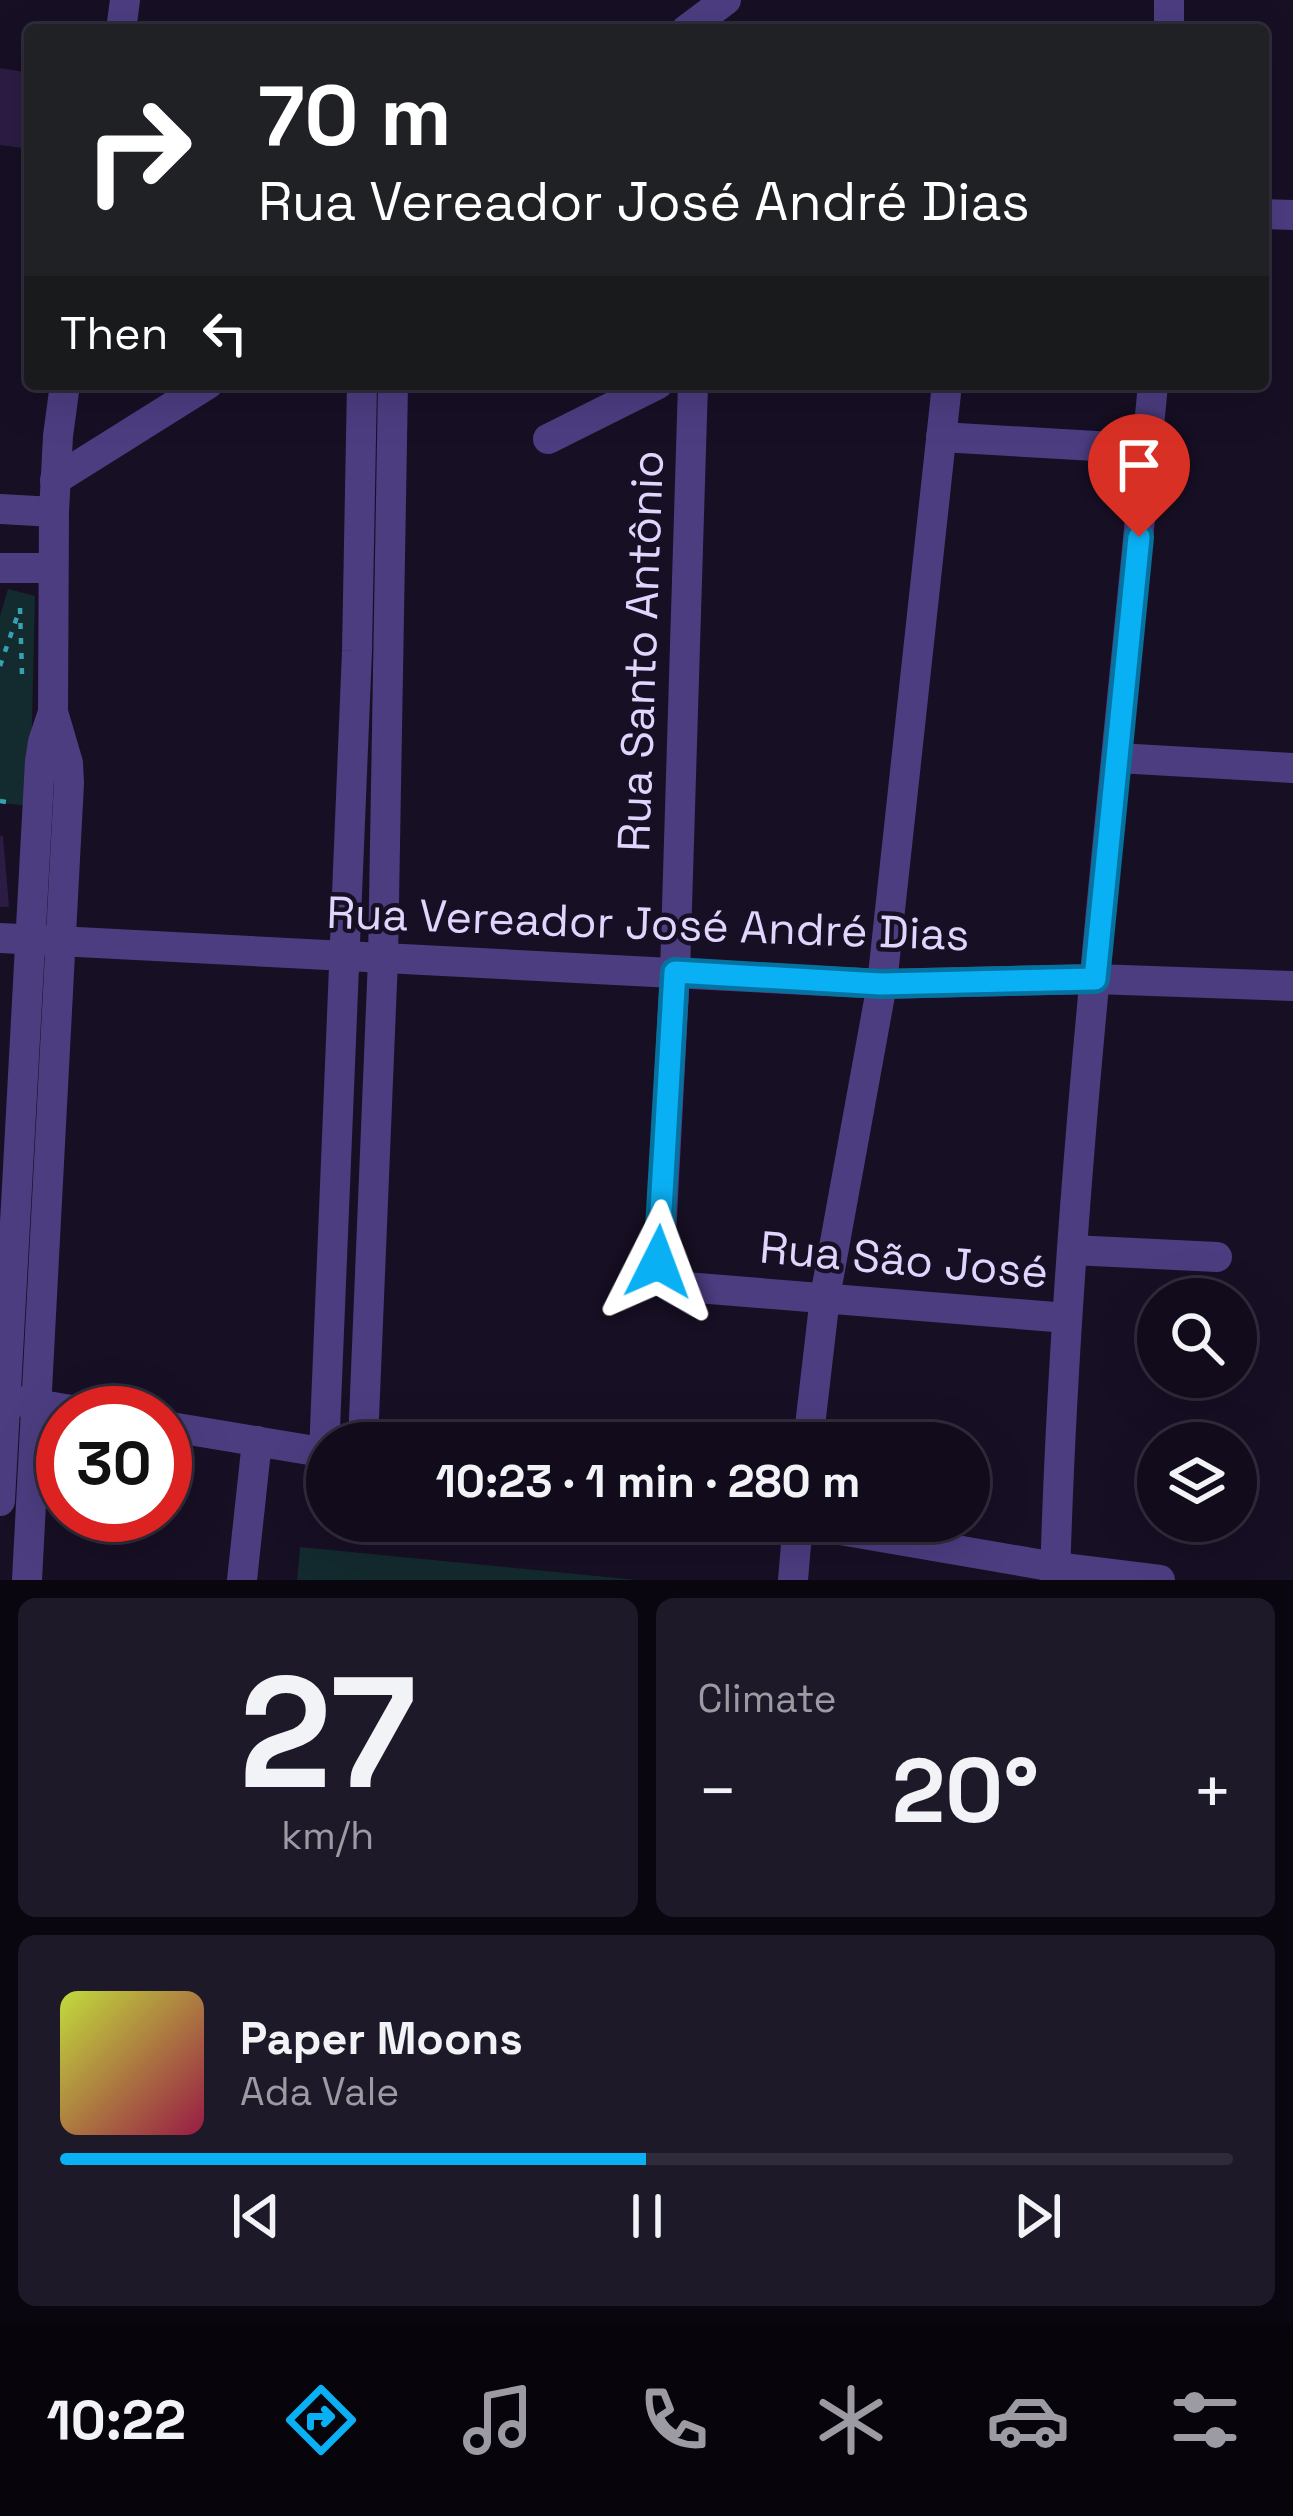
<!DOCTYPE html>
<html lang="en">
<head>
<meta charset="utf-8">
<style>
	:root { --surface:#110b1b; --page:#1e1928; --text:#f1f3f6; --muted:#9c9ba3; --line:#302b3a; --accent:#0ab0f4 }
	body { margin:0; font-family:"Space Grotesk",sans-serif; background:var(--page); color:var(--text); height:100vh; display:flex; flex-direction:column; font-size:45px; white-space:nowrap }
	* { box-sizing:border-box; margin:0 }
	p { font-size:39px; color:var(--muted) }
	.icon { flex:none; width:66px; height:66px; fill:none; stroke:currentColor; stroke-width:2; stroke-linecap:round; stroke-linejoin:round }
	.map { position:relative; height:1580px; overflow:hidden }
	.side { display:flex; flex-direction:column; gap:18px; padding:18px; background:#09060f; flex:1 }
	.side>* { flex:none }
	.banner { position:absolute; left:24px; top:24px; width:1245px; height:366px; border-radius:12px; box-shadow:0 12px 48px #0002,0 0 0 3px var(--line); background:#202124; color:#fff; overflow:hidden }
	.fabs { position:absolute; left:1137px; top:1278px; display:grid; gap:24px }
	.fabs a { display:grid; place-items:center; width:120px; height:120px; border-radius:50%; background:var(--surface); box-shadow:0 12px 48px #0002,0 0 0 3px var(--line); font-size:60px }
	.speed { position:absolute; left:36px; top:1386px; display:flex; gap:24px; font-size:60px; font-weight:700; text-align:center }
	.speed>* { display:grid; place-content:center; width:156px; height:156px; border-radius:50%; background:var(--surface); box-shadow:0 12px 48px #0002,0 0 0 3px var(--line); line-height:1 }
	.speed .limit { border:18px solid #d22; background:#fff; color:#111 }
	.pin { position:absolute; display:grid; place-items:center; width:102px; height:102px; color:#fff; margin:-123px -51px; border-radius:50% 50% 50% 0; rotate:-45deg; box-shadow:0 0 12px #0007 }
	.pin .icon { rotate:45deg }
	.me { position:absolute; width:132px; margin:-66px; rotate:3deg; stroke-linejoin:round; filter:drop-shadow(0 0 9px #0008) }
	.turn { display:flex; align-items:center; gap:42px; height:252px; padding:0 36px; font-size:54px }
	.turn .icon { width:156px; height:156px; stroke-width:2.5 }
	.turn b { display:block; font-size:84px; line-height:102px }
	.then { display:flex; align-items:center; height:114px; padding:0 36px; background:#0003; gap:24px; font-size:45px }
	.big { font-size:90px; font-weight:700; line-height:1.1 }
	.side .card { flex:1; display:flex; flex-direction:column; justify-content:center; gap:18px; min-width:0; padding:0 42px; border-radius:18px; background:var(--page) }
	.side .dial { align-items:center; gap:0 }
	.dial b { font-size:156px; line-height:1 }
	.song { display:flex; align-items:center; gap:36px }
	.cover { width:144px; height:144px; border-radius:18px; background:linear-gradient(135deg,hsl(70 70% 55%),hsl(340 70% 35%)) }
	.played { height:12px; border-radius:6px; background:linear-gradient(90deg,var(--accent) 50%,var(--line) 50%) }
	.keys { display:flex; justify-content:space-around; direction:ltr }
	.heat { display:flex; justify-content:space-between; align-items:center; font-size:66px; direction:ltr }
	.side .tiles { flex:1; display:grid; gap:18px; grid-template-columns:1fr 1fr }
	.card:last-child { grid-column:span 2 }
	.trip { position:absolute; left:306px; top:1422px; width:684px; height:120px; border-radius:60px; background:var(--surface); box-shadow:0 12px 48px #0002,0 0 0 3px var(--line); font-weight:700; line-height:120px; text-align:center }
	.menu { display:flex; height:192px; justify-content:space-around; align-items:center; background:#07040b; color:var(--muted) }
	.menu .icon { width:84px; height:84px }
	.menu .active { color:var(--accent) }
	.menu b { font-size:54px; color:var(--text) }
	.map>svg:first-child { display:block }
	.green { fill:#132a2e }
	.building { fill:#2c1c44 }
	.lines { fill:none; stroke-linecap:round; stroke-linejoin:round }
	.path { stroke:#34a2b1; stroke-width:4.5; stroke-dasharray:6 9; stroke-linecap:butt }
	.minor { stroke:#4c3d81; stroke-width:30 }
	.route-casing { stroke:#06729f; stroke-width:30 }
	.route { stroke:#0ab0f4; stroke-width:21 }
	.labels { text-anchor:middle; stroke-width:9; stroke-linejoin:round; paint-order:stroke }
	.street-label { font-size:45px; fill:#e1d4fd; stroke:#170f24 }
</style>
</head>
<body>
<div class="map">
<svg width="1293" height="1580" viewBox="0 0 1293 1580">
	<rect width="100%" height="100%" fill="#170f24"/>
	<g class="green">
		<polygon points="8,589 35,596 30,806 0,803 0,616"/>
		<polygon points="300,1547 637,1580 297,1580"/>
	</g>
	<g class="building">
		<polygon points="0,68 30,73 30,149 0,145"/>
		<polygon points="0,836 3,836 9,907 0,907"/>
	</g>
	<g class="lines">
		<g class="path">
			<polyline points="20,608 22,674"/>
			<polyline points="0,666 18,614"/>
			<polyline points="0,801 12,803"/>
		</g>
		<g class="minor">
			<polyline points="1169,0 1169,30"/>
			<polyline points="121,30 125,0"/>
			<polyline points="686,30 726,0"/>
			<polyline points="1263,214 1293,215"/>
			<polyline points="693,384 675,972 659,1272 663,1280 673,1286 1067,1318"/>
			<polyline points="941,437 1147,449"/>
			<polyline points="548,439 658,384"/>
			<polyline points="55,480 208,384"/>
			<polyline points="0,509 54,512"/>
			<polyline points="0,568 53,568"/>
			<polyline points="1117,758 1293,768"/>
			<polyline points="0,938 882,984 1095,979 1293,986"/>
			<polyline points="1072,1250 1217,1257"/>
			<polyline points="18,1401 89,1413"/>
			<polyline points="165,1426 327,1453"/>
			<polyline points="363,1443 383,959 393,384"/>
			<polyline points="808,1443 825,1297 882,984 947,384"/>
			<polyline points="324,1453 357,651 362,384"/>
			<polyline points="0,1501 40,761 43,742 53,712"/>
			<polyline points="788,1521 1055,1567 1160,1580"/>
			<polyline points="27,1580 69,783 68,763 53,712 54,512 58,436 65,384"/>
			<polyline points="242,1580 257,1441"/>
			<polyline points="793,1580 798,1521"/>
			<path d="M1055 1580C1066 1180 1116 782 1153 384"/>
		</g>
	</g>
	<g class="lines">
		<defs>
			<polyline id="route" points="658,1262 675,972 881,984 1095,979 1139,537"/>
		</defs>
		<use href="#route" class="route-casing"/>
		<use href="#route" class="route"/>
	</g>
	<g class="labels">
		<g class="street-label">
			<text transform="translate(640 651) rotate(-88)" y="16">Rua Santo Antônio</text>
			<text transform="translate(648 923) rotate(2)" y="16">Rua Vereador José André Dias</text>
			<text transform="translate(904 1259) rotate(5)" y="16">Rua São José</text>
		</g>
	</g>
</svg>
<div class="fabs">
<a><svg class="icon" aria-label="search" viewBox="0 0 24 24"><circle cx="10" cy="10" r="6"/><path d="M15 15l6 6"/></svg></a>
<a><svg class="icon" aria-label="layers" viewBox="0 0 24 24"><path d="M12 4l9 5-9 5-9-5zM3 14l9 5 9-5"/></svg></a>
</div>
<div class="speed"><div class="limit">30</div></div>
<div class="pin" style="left:1139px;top:537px;background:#d93025"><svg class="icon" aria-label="arrive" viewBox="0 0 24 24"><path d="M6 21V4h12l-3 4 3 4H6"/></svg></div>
<svg class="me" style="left:658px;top:1262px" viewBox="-20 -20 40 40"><path d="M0-17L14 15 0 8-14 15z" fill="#0ab0f4" stroke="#fff" stroke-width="4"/></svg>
<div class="trip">10:23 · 1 min · 280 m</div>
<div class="banner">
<div class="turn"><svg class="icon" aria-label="right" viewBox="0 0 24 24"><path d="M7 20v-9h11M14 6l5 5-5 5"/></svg><div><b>70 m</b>Rua Vereador José André Dias</div></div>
<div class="then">Then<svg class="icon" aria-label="left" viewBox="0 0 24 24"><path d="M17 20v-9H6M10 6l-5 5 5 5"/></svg></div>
</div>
</div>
<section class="side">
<div class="tiles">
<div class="card dial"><b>27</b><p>km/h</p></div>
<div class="card"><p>Climate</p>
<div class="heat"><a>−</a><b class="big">20°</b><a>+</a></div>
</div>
<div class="card">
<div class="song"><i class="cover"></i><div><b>Paper Moons</b><p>Ada Vale</p></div></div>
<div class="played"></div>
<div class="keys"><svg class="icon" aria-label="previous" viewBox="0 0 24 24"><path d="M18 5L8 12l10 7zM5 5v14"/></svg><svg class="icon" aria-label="pause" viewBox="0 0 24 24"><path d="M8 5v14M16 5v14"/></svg><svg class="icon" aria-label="next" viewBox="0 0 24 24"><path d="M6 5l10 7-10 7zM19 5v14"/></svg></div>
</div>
</div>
</section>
<nav class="menu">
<b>10:22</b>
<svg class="icon active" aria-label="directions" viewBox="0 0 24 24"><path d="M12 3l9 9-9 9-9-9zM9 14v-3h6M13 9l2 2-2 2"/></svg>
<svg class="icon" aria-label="music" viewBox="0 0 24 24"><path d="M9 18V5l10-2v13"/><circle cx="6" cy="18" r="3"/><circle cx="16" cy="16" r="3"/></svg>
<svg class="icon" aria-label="phone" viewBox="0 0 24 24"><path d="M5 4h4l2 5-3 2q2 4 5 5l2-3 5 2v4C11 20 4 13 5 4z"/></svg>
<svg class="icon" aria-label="climate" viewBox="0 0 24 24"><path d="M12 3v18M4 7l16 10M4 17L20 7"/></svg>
<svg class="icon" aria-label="car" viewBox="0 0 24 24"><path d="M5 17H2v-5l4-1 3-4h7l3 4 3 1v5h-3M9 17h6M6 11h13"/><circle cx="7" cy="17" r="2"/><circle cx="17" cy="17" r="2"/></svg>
<svg class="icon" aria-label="filters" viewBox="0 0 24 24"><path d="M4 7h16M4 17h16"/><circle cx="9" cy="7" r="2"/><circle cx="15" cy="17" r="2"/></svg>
</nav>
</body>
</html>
